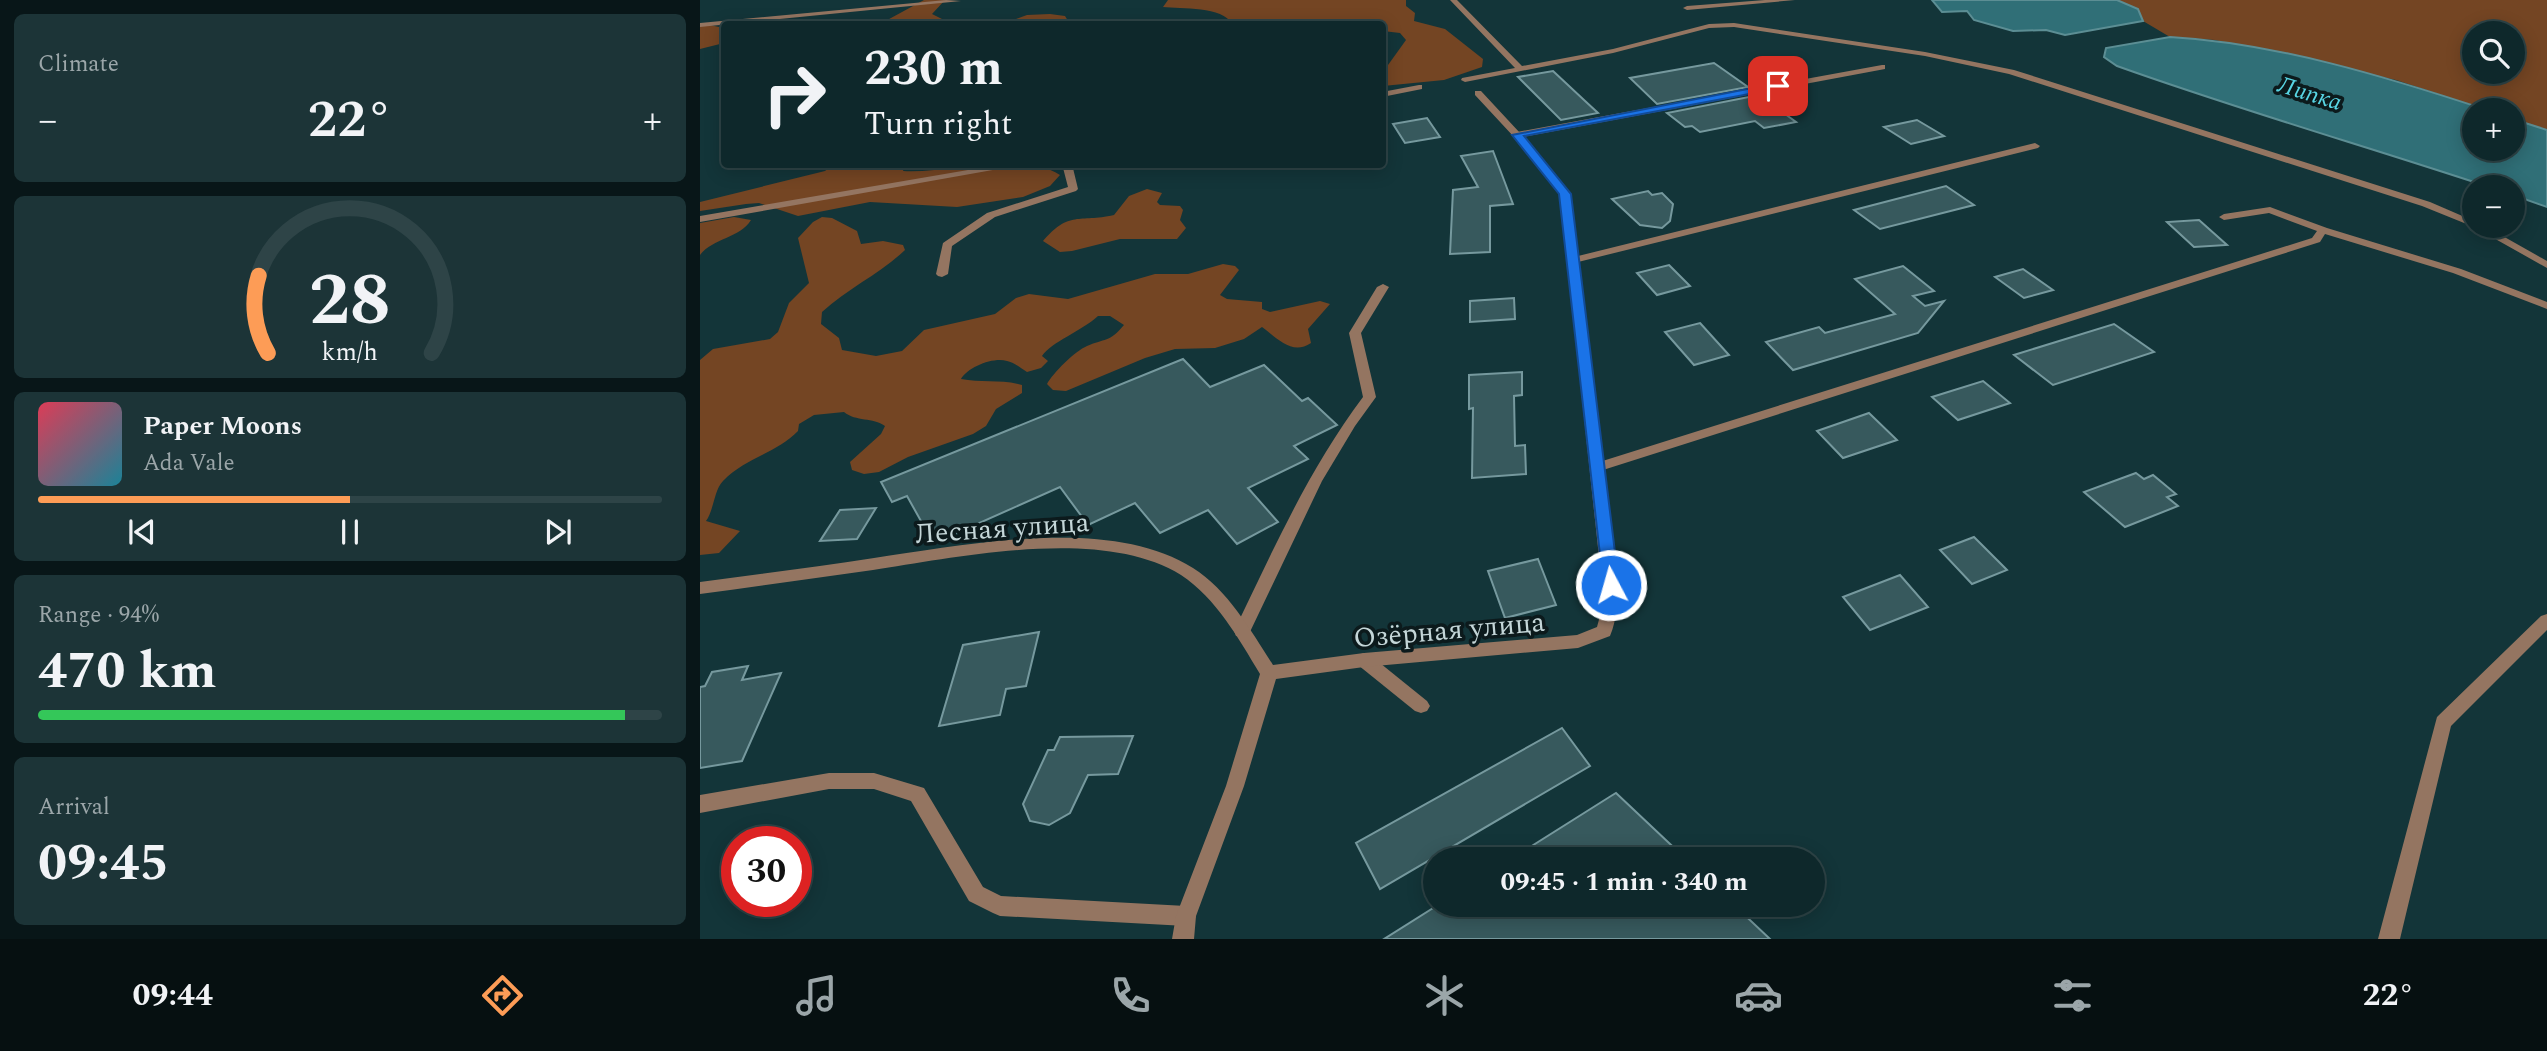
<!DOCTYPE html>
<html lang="en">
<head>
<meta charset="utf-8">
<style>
	:root { --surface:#0e282b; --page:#1c3437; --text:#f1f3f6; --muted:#9ba6a9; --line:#2e4447; --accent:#fd9c56 }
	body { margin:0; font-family:Spectral,serif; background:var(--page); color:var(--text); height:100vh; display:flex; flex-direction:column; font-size:26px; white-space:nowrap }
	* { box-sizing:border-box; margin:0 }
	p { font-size:23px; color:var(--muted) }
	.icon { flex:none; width:38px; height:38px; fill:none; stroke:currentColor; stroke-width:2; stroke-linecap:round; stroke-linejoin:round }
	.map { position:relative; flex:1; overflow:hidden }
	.panel { display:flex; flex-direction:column; gap:14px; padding:14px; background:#081618; width:700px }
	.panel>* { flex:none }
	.banner { position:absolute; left:21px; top:21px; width:665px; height:147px; border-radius:7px; box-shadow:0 4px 18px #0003,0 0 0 2px var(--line); background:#0e282b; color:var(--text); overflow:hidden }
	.controls { position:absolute; left:1762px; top:21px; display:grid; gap:14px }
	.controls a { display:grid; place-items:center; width:63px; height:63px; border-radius:50%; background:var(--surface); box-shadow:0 4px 18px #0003,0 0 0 2px var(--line); font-size:35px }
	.speed { position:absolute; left:21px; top:826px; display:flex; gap:14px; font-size:35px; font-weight:700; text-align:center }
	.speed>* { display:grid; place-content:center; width:91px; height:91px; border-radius:50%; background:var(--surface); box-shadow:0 4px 18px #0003,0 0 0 2px var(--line); line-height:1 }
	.speed .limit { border:10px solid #d22; background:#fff; color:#111 }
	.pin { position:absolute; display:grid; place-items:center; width:60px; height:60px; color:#fff; margin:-30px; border-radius:14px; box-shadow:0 4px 10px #0006 }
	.me { position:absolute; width:77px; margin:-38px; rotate:354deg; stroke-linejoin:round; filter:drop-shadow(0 0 5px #0008) }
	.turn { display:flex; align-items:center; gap:24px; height:147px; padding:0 28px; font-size:32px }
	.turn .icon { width:91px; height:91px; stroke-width:2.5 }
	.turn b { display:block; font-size:49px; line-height:60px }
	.big { font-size:52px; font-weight:700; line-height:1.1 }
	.panel .widget { flex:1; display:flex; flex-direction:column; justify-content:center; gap:10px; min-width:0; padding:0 24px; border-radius:10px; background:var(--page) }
	.panel .dial { align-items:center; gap:0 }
	.dial svg { height:182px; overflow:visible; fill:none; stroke:var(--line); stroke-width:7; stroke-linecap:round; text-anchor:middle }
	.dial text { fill:var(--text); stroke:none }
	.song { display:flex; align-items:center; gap:21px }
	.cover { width:84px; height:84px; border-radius:10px; background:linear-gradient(135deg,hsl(350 70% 55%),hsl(190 70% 35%)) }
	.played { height:7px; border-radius:4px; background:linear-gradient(90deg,var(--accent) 50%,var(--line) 50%) }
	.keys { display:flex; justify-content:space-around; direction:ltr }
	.heat { display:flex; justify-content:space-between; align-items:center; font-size:38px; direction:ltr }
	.charge { height:10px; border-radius:5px; background:linear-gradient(90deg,#34c759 94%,var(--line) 0) }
	.trip { position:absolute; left:723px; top:847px; width:402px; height:70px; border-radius:35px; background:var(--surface); box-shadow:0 4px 18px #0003,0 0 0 2px var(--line); font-weight:700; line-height:70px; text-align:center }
	.tab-bar { display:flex; height:112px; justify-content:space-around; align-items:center; background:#061011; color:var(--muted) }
	.tab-bar .icon { width:49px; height:49px }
	.tab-bar .on { color:var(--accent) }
	.tab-bar b { font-size:32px; color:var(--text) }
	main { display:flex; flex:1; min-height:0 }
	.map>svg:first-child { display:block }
	.green { fill:#744523; fill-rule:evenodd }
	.water { fill:#306f77; stroke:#5c8e94; stroke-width:2 }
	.building { fill:#37595d; stroke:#76999e; stroke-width:2 }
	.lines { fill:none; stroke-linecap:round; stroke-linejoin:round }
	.lane { fill:#947561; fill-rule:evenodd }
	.street { fill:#947561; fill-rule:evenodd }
	.route { fill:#1a73e8; stroke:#114b97; stroke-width:2 }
	.labels { text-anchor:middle; stroke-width:7; stroke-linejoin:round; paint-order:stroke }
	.far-water-label { font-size:24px; font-style:italic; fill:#58d5e4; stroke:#0c1a1c }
	.street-label { font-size:28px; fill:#c4d6d8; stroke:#0c1a1c }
</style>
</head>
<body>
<main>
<section class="panel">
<div class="widget"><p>Climate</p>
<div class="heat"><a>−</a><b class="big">22°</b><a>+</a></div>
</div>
<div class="widget dial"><svg viewBox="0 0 100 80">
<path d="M14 69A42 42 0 1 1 86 69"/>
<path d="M14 69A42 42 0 0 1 10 35" stroke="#fd9c56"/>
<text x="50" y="56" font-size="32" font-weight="700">28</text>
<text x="50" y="72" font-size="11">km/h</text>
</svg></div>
<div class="widget">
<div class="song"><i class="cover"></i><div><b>Paper Moons</b><p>Ada Vale</p></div></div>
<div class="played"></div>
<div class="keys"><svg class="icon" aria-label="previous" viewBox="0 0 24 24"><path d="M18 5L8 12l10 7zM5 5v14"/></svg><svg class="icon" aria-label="pause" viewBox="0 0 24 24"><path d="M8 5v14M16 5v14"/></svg><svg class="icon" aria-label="next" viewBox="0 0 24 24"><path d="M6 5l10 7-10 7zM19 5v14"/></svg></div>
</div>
<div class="widget"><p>Range · 94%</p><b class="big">470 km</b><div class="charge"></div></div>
<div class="widget"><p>Arrival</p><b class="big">09:45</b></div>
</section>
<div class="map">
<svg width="1847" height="939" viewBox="0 0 1847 939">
	<rect width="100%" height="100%" fill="#133539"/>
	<g class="green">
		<polygon points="224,0 245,0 232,14 252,24 180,24"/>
		<path d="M468 0H706V6L715 13 714 21 745 29 783 59 782 67 744 80 683 86V72L706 40 700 33 683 31 682 24H532C523 6 481 9 463 7Z"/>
		<path d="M1417 0H1847V130L1813 119V110H1787L1696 80 1515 40 1470 37 1443 21 1438 9ZM1774 33H1813V72H1774Z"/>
		<polygon points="350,14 365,16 370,24 310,24 308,22 327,15"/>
		<polygon points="0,23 24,28 24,43 0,49"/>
		<path d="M132 165H205L203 171C248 174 321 150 360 175L350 186 323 197 257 207 170 202 98 216 59 203 46 204 0 211V202L125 171Z"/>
		<path d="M447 189 462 193 457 202 460 205 480 206 483 210 480 220 486 228 477 239H420L372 251 360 252 343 241C370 210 378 223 414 215L429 196Z"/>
		<path d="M34 217 51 220C40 238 13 238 0 255V223Z"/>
		<path d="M122 217 132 218 157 231 161 244 183 241 203 245 205 250C180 274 148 288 122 312L121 324 139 338 142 350 176 356 202 351 224 330 295 314 316 298 329 294 368 299 455 274H488L523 264 535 266 539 270 520 295 527 299 562 302V309L570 312 620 301 630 304 608 329 611 343C592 356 577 338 562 327L544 339 515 348 475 349 445 358 366 391 353 390 347 384C353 373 375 351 387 346 405 338 409 343 424 325L410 316H398C382 331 351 342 342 356L348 361 341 368 327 372C321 368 313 362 307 361 293 357 268 367 261 379 281 383 302 379 322 385V393L296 409 286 426 273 434 208 457 179 472 164 474 152 470 150 462 181 434 185 426C173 417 156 422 144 412L114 415 99 424 98 431C77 453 45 458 23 481 14 490 14 510 6 521L40 531 19 553 0 555V360L13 349 70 339 78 332 89 303 109 283 98 238 113 222Z"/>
	</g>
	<g class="water">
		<polygon points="1232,0 1417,0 1438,9 1443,21 1365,35 1346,30 1313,31 1274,20 1267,11 1242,12"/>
		<path d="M1470 37C1576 43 1687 77 1787 110H1774V149H1813V119L1847 130V207L1813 195V187H1789C1665 146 1540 110 1417 66L1404 57 1406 48Z"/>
	</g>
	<g class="building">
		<polygon points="1014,63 1048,87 957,104 930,78"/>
		<polygon points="853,71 884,100 898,113 861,120 818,77"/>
		<polygon points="1059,95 1096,122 1064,128 1055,121 1000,132 992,126 985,127 967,113"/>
		<polygon points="727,118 740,137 705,143 693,124"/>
		<polygon points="1217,120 1244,136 1211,144 1184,127"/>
		<polygon points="793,151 813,204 790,206 790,252 750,254 753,190 778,187 761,156"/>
		<polygon points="1246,186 1274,205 1180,229 1154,210"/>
		<polygon points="948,191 952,195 962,193 973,204 970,221 962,228 940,225 912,199"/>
		<polygon points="1499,220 1527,245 1494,247 1467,222"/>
		<polygon points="969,265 990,286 957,295 937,273"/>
		<polygon points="1203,266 1234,291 1213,296 1225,306 1244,301 1218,333 1093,370 1066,342 1119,327 1125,333 1195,314 1155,279"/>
		<polygon points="1323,269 1353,290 1324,298 1295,277"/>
		<polygon points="814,298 815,319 770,322 770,301"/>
		<polygon points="1000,323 1029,355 994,365 965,332"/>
		<polygon points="1414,324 1454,352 1353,385 1314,355"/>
		<polygon points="483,359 510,387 564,365 602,401 608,398 637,425 594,446 608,459 548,488 578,522 537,544 508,510 460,533 435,503 388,525 360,487 257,533 255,528 231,539 207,496 192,502 181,482"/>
		<polygon points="822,372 822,395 814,396 815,446 825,445 826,474 772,478 773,408 769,409 769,375"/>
		<polygon points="1283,381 1310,403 1258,420 1232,397"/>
		<polygon points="1169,413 1197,440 1143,458 1117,431"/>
		<polygon points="1436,473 1444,479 1453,475 1476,494 1467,497 1478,506 1425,527 1384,492"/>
		<polygon points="176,508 157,539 120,541 140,510"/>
		<polygon points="1274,537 1307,570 1272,584 1240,550"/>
		<polygon points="838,559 856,605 805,618 788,571"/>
		<polygon points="1200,575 1228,607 1170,630 1143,597"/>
		<polygon points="339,632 326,686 306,689 300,715 239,726 263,645"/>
		<polygon points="48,666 42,680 81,673 42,761 0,768 0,687 5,686 12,672"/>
		<polygon points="862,728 890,766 680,889 656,843"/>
		<polygon points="433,736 418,774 388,775 370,813 349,825 330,821 323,804 348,750 354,750 360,737"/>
		<polygon points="916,793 986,859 811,859 911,796"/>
		<polygon points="738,905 1034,905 1070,939 684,939"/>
	</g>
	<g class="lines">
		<g class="lane">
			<polygon points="246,0 261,1 0,27 0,23"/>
			<polygon points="750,0 757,0 822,66 913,49 1009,24 1034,23 1225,52 1314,70 1730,202 1774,221 1774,226 1785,226 1847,261 1847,268 1774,227 1722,206 1309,74 1225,56 1034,27 1009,28 913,53 765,82 761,80 762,78 815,68"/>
			<polygon points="1065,0 1095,0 987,10 983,8 987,6"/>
			<polygon points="1182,65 1185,65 1185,69 817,138 813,135 817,132"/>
			<polygon points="719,85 722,85 722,89 682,97 682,92"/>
			<polygon points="1335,143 1340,146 1338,148 874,263 869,260 870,258"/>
			<polygon points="303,164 327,164 0,222 0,216"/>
			<polygon points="362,164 372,164 378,189 376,191 295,217 252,246 248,274 242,277 238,276 236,274 243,243 287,213 368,187"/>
			<polygon points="1570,207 1627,228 1761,269 1847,302 1847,309 1753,273 1625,234 1620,242 903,470 898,472 891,467 893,464 1612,238 1617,231 1569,213 1524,220 1519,217 1524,214"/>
			<path d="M683 284 689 287 661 333 676 397 655 426 622 481 548 636 542 637 536 636 534 631C573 550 609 469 663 397L649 333 677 287Z"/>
			<polygon points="1847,614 1847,630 1751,726 1700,939 1678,939 1737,717 1841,616"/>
			<polygon points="664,653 670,655 727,701 730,706 727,711 721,713 715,711 658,665 656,660 658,655"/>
			<polygon points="129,773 174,773 224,788 283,887 301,896 486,906 493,909 496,916 493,923 486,926 300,916 293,913 269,901 211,801 174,789 129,789 0,813 0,795"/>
		</g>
		<path class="street" d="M775 91H781L820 133 870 194 918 585C917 603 917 619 910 636L878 648 664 667 576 679 544 786 496 916 494 939H472L476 916 526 786 560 674C539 639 516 598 481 575 402 526 260 557 173 570 116 578 58 586 0 594V582C58 574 116 567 174 558 266 545 410 515 493 568 528 590 551 631 573 665L664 653 877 635 897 627 901 612 902 585 860 194 814 137 775 95Z"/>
	</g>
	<polygon class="route" points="1078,83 1081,88 824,136 871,194 919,585 911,592 904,590 859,194 812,135"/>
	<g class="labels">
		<g class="far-water-label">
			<text transform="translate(1610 93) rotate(17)" y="8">Липка</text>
		</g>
		<g class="street-label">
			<text transform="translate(302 527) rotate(-4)" y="10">Лесная улица</text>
			<text transform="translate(749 629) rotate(-5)" y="10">Озёрная улица</text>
		</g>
	</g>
</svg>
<div class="controls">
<a><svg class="icon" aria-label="search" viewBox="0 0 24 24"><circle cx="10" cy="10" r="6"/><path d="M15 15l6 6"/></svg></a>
<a>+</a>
<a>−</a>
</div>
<div class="speed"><div class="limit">30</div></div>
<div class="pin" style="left:1078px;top:86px;background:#d93025"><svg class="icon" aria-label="arrive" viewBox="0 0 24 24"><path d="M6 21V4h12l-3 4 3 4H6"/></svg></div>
<svg class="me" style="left:911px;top:585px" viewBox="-20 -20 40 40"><circle r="17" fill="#1a73e8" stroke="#fff" stroke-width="3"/><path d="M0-11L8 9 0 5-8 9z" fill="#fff"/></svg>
<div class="trip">09:45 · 1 min · 340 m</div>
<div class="banner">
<div class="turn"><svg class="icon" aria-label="right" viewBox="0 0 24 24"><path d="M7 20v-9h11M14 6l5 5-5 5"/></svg><div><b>230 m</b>Turn right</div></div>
</div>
</div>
</main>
<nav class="tab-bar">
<b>09:44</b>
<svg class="icon on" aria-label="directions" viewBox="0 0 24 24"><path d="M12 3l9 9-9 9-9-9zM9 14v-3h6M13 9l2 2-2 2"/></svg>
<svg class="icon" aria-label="music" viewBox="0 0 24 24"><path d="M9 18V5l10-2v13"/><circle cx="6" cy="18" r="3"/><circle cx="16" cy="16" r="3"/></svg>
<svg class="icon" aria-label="phone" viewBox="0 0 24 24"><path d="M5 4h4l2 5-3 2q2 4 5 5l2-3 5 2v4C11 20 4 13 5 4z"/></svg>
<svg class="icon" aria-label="climate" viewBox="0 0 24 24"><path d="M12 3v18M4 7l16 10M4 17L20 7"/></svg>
<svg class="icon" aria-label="car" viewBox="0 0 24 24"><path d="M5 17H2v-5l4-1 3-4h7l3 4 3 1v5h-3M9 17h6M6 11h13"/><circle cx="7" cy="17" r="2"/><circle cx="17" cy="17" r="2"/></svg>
<svg class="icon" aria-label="filters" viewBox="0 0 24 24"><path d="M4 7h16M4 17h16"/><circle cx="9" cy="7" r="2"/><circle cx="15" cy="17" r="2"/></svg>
<b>22°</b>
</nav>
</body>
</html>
